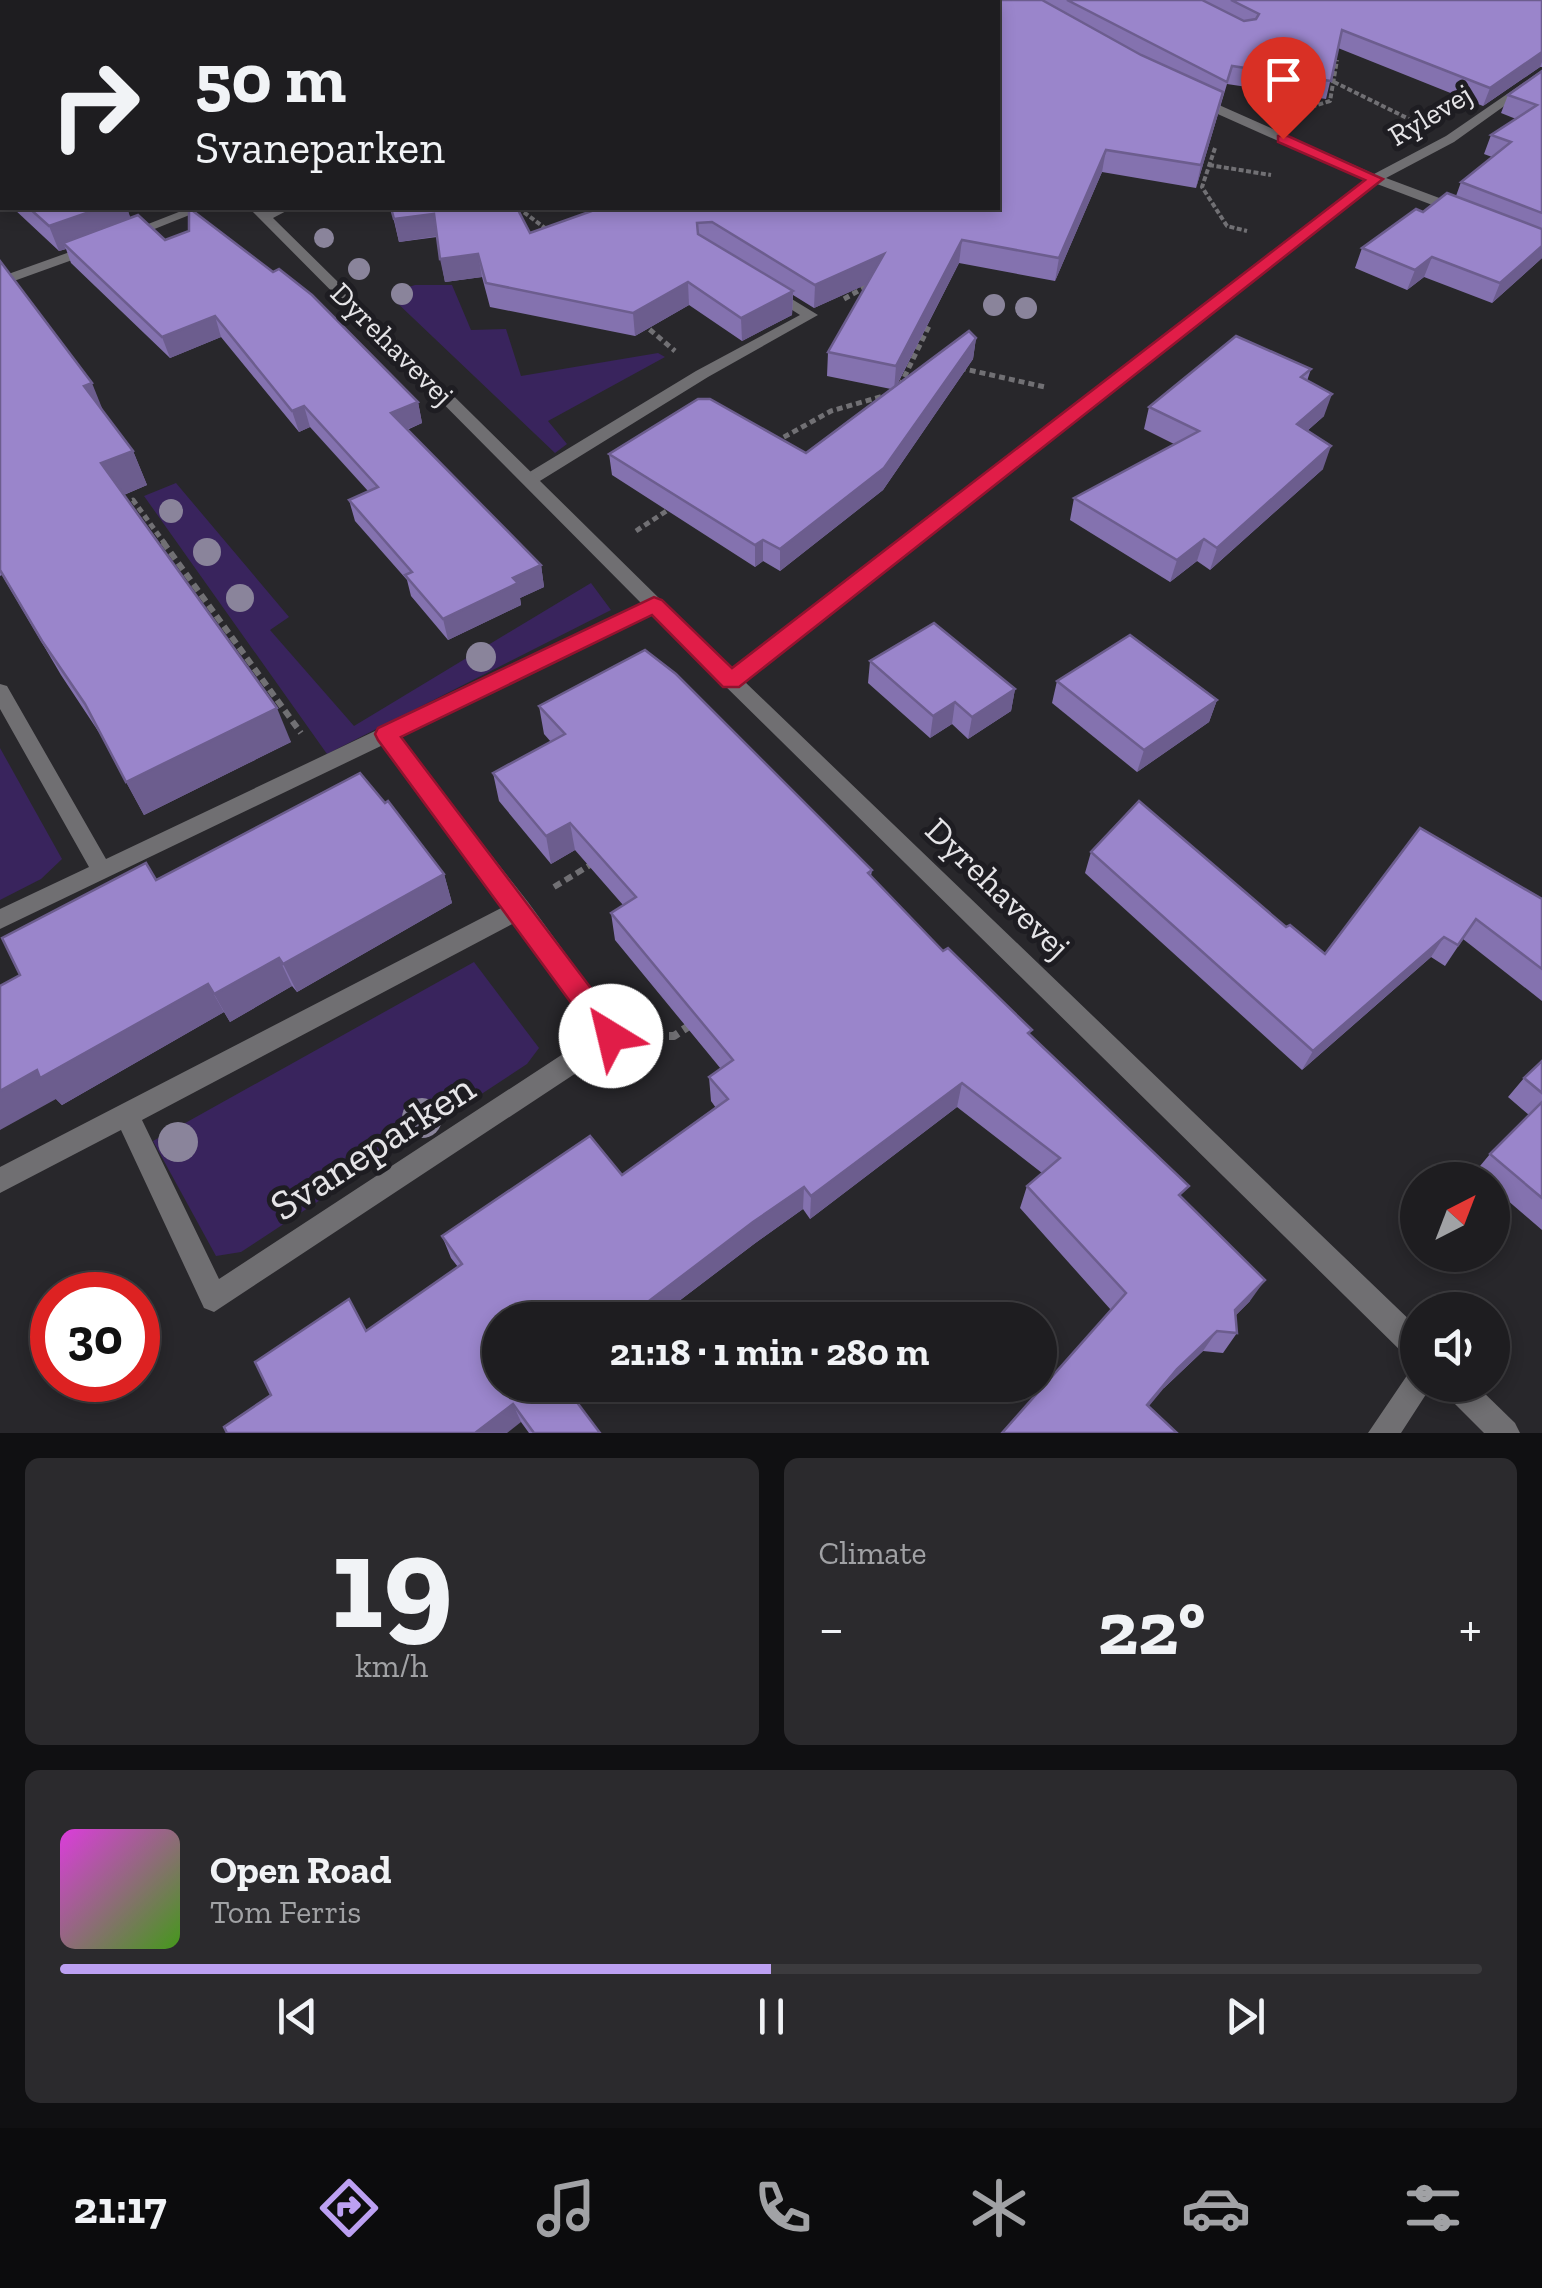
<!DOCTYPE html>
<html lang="en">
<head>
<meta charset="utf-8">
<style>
	:root { --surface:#1e1d20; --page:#2b2a2d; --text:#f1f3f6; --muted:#a1a2a5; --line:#3c3b3e; --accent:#bca0f2 }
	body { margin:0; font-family:"Zilla Slab",serif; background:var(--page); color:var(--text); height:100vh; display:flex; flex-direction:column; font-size:38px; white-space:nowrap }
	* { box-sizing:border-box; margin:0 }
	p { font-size:32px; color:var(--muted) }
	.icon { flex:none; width:55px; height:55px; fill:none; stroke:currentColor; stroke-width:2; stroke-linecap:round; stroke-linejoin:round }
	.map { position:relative; height:1433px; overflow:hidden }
	.drawer { display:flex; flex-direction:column; gap:25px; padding:25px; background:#101012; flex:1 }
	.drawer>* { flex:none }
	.guide { position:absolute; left:0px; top:0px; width:1000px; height:210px; box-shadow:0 5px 15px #0003,0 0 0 2px var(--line); background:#1e1d20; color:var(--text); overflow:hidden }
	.needle { width:65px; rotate:42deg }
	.buttons { position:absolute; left:1400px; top:1162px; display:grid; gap:20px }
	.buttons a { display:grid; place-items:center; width:110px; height:110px; border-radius:50%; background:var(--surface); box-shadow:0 5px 15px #0003,0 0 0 2px var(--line); font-size:50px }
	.speed { position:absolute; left:30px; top:1272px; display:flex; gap:20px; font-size:50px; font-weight:700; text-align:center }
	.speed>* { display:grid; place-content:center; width:130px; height:130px; border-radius:50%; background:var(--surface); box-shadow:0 5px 15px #0003,0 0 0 2px var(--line); line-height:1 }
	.speed .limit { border:15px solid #d22; background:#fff; color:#111 }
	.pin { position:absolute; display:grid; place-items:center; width:85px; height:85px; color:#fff; margin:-102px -42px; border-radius:50% 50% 50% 0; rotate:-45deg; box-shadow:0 0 10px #0007 }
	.pin .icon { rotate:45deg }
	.me { position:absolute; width:110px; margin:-55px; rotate:324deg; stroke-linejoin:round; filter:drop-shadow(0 0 8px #0008) }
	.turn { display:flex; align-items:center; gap:35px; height:210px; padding:0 30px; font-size:45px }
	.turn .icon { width:130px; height:130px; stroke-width:2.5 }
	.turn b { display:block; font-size:70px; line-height:85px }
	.big { font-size:75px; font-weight:700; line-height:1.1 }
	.drawer .tile { flex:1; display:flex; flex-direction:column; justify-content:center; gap:15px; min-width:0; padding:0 35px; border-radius:15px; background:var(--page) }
	.drawer .dial { align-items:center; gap:0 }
	.dial b { font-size:130px; line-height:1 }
	.song { display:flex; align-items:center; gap:30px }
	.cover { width:120px; height:120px; border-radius:15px; background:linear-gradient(135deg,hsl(300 70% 55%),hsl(100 70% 35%)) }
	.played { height:10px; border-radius:5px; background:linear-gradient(90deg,var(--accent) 50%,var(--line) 50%) }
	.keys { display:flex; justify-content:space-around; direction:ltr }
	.heat { display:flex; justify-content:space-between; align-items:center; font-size:55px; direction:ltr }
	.drawer .tiles { flex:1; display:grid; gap:25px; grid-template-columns:1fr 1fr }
	.tile:last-child { grid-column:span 2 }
	.trip { position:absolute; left:482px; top:1302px; width:575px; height:100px; border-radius:50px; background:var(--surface); box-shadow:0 5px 15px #0003,0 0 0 2px var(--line); font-weight:700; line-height:100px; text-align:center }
	.tabs { display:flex; height:160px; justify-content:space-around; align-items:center; background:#0c0c0d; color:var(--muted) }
	.tabs .icon { width:70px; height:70px }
	.tabs .active { color:var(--accent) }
	.tabs b { font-size:45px; color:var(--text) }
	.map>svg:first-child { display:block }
	.green { fill:#39245d }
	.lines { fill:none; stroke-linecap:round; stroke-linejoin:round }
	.path-far3 { stroke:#717074; stroke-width:4; stroke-dasharray:5 2.5; stroke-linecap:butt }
	.path-far2 { stroke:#717074; stroke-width:5; stroke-dasharray:6 4; stroke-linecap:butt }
	.path-far1 { stroke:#717074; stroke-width:6; stroke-dasharray:8 5; stroke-linecap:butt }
	.path { stroke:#717074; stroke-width:8; stroke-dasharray:10 6; stroke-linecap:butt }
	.service { fill:#706f72; fill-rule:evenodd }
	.minor { fill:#706f72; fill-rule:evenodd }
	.tree { fill:#8a849b }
	.wall { fill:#8472af }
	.shaded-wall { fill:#6c5d8e }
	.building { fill:#9a85cb; stroke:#6c5d8e; stroke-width:2.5 }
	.route { fill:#e11d48; stroke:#92132f; stroke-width:2.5 }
	.labels { text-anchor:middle; stroke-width:10; stroke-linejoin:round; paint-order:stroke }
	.far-street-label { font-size:30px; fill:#e5e4e7; stroke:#1e1d22 }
	.street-label { font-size:35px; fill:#e5e4e7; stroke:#1e1d22 }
	.near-street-label { font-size:42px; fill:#e5e4e7; stroke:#1e1d22 }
</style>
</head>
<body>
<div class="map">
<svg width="1542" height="1433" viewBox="0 0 1542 1433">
	<rect width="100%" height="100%" fill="#28272b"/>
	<g class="green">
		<polygon points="415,285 452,285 471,330 506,329 521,376 658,353 665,357 548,421 567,444 555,453 392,298 396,291"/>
		<polygon points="176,483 289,617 270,630 354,726 591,583 611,610 327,754 144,496"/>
		<polygon points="0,748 62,859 41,879 0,900"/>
		<polygon points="474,962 539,1048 527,1064 241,1252 216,1256 153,1141"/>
	</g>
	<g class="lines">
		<g class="path-far3">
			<polyline points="1334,82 1409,119"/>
			<polyline points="1304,109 1330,101 1337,60"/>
			<polyline points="1215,148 1202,187 1227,226 1247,231"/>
			<polyline points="1209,165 1271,175"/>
			<polyline points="518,208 549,231"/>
		</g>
		<g class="path-far2">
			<polyline points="844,299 872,283"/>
			<polyline points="642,323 675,351"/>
			<polyline points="960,368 1045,387"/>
			<polyline points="900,386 930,324"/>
			<polyline points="775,442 831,411 887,395"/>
			<polyline points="123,504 133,500 165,544"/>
			<polyline points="636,531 671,508"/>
		</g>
		<g class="path-far1">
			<polyline points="163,542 301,733"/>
			<polyline points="554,887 595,862"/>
		</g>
		<polyline class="path" points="653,1036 674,1036 692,1024"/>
		<polygon class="service" points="772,287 818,315 708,377 535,484 523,484 523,476 696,371 800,315 767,294 767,288"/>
		<g class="minor">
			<path d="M1542 70V79L1454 142 1386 178 1466 208V214H1456L1377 184 744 681 1418 1328V1362L1408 1358 652 614 399 737 528 902 620 1028 623 1036 620 1044 214 1312 204 1308 121 1130 0 1193V1167L505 906 383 745 0 929V909L89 867 0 709V684L7 686 106 859 642 604 249 208H262L266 212 276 208H292L273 218 732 670 1366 180 1193 103V97H1201L1374 174 1446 136ZM516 922 595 1033 219 1279 142 1120Z"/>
			<polygon points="189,208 207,208 132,238 120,235"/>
			<polygon points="95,243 102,247 100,250 0,286 0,277"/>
			<polygon points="1418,1370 1418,1385 1432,1385 1401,1433 1368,1433 1408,1374"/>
			<polygon points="1442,1385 1476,1385 1515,1423 1520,1433 1484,1433 1446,1395"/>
		</g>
	</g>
	<g class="tree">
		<circle cx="324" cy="238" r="10"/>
		<circle cx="359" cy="269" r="11"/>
		<circle cx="402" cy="294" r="11"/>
		<circle cx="994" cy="305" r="11"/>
		<circle cx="1026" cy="308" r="11"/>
		<circle cx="171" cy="511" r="12"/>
		<circle cx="207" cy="552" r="14"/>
		<circle cx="240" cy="598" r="14"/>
		<circle cx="481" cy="657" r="15"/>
		<circle cx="422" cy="1118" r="20"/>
		<circle cx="178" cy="1142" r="20"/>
	</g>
	<g class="wall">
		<polygon points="556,0 1542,0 1542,67 1540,67 1483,106 1338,48 1326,99 1227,84 1196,188 1102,172 1055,281 959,263 897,385 976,338 973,359 883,490 780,571 763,561 755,567 612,475 609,454 806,453 891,389 827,376 828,352 867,284 814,308 793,295 792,315 742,341 689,305 635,336 490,307 482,277 445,282 437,237 399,242 391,208 530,233 600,208 998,208 998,2 559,2"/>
		<polygon points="1542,71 1542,258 1492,303 1424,277 1407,290 1355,268 1362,248 1423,212 1456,196 1461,182 1492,157 1484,154 1491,135 1516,119 1501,113 1508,95"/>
		<polygon points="13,208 127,208 130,218 418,402 422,423 407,430 541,565 544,587 520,598 521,605 448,640 411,596 407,580 355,521 349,500 368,491 310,427 299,432 221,337 170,358 71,263 66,249 59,251"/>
		<polygon points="0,261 105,414 133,451 147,485 124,495 291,742 144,815 102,737 61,675 2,575 0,576"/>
		<polygon points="1311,369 1307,381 1324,416 1307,431 1323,469 1210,570 1197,561 1170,582 1070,520 1074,498 1174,444 1144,429 1149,407"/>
		<polygon points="870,661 1015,689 1011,711 968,739 952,724 930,738 868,683"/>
		<polygon points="1057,681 1217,700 1209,722 1137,772 1052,703"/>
		<polygon points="539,706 872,870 871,876 943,951 1031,1035 1183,1198 1250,1301 1235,1316 1237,1333 1223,1353 1203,1351 1164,1388 1002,1433 1111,1310 1020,1208 1027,1186 1042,1173 957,1107 810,1219 803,1209 754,1244 654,1320 500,1320 500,1385 569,1385 566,1387 600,1433 529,1433 521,1422 367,1330 458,1267 451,1258 442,1236 622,1175 716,1108 711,1101 709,1077 721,1069 615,940 611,913 623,905 575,850 551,864 499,801 493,773 551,742 544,734"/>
		<polygon points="1091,852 1286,927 1325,954 1542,899 1542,1001 1463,939 1445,966 1431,957 1302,1070 1085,873"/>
		<polygon points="444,874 452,903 297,992 292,986 230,1022 224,1012 62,1105 56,1099 20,975 156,880"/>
		<polygon points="1542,1061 1542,1230 1492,1187 1492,1180 1484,1180 1475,1172 1490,1154 1529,1115 1508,1097 1524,1078"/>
	</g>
	<g class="shaded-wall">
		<polygon points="41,0 137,0 127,2 31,2"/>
		<polygon points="1542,52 1542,62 1540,67 1483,106 1490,88"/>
		<polygon points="1223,92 1218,114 1196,188 1201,165"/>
		<polygon points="1106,150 1102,172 1055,281 1059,258"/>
		<polygon points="101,208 127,208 133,225 63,243 66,249 59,251 49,226"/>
		<polygon points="434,214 438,236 399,242 394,219"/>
		<polygon points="962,240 959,263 894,390 896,366"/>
		<polygon points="1542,246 1542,258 1492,303 1500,283"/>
		<polygon points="478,254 482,277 445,282 440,259"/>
		<polygon points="884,254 883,277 814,308 815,285"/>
		<polygon points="1432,257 1424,277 1407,290 1415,270"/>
		<polygon points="688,282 689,305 635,336 633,313"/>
		<polygon points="793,291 792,315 742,341 741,318"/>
		<polygon points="215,316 221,337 170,358 162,337"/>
		<polygon points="976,338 973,359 883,490 780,571 780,549"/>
		<polygon points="92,383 106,418 84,386"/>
		<polygon points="1332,394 1324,416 1290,446 1297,424"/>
		<polygon points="418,402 422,423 396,434 391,413"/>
		<polygon points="304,406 310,427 299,432 292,411"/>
		<polygon points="1331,446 1323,469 1210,570 1217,548"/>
		<polygon points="133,451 147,485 116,498 101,463"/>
		<polygon points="1204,539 1197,561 1170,582 1177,560"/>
		<polygon points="763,540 763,561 755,567 755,545"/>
		<polygon points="541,565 544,587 520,598 521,605 448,640 443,619 513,578"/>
		<polygon points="1015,689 1011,711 968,739 972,717"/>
		<polygon points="1217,700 1209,722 1137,772 1144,750"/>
		<polygon points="955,702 952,724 930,738 933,716"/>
		<polygon points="277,708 291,742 144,815 126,782"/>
		<polygon points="570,823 575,850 551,864 546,836"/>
		<polygon points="444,874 452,903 297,992 283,964"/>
		<polygon points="1444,937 1431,957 1302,1070 1313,1051"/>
		<polygon points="279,958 292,986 230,1022 214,994"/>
		<polygon points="208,984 224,1012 62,1105 56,1099 0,1130 0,1091 37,1070"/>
		<polygon points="962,1083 957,1107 810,1219 811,1196"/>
		<polygon points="804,1187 803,1209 754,1244 654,1320 624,1320 753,1222"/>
		<polygon points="1265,1280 1250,1301 1221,1330 1235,1310"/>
		<polygon points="1217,1331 1203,1351 1164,1388 1135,1423 1147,1405 1177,1369"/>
		<polygon points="513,1404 521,1422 507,1433 475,1433"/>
	</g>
	<g class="building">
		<polygon points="0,0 41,0 31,2 2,2 2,91 0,88"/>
		<polygon points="187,0 283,0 284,2 187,2"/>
		<polygon points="577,0 1042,0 1141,55 1223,92 1201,165 1106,150 1059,258 962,240 896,366 828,352 884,254 815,285 712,222 697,223 698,234 793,291 741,318 688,282 633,313 486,283 478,254 440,259 434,214 394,219 391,208 517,208 530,233 600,208 998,208 998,2 579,2"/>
		<polygon points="1067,0 1202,0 1244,21 1256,19 1259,14 1231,0 1542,0 1542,52 1490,88 1342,30 1331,81 1232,66 1227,82"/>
		<polygon points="1542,71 1542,213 1461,182 1511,142 1491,135 1537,105 1508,95"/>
		<polygon points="1447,193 1542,229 1542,246 1500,283 1432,257 1415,270 1362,248 1416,209 1423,212"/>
		<polygon points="29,208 101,208 49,226"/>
		<polygon points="189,208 273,272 279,269 312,295 418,402 391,413 541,565 513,578 518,583 443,619 405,575 412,572 349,500 378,487 304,406 292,411 215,316 162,337 63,243 138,215 165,240 189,231"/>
		<polygon points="0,261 92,383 84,386 133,451 101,463 277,708 126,782 85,704 42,641 0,570"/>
		<polygon points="969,331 976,338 884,468 780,549 763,540 755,545 609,454 698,399 710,399 806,453"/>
		<polygon points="1236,336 1311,369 1301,377 1332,394 1297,424 1331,446 1217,548 1204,539 1177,560 1074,498 1199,431 1149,407"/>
		<polygon points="934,623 1015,689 972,717 955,702 933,716 870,661"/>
		<polygon points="1130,635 1217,700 1144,750 1057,681"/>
		<polygon points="645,650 676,674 872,870 868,873 943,951 948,948 1032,1030 1028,1033 1189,1186 1179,1195 1265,1280 1235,1310 1237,1333 1217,1331 1177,1369 1147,1405 1177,1433 1002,1433 1126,1293 1027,1186 1060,1158 962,1083 811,1196 804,1187 753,1222 624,1320 500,1320 500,1385 564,1385 600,1433 534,1433 513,1404 475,1433 227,1433 224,1427 271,1395 255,1362 349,1299 366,1331 462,1264 442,1236 587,1138 590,1136 622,1175 728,1099 709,1077 733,1060 611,913 636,897 570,823 546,836 493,773 565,734 539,706"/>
		<polygon points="360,773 385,803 388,801 444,874 283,964 279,958 214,994 208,984 40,1078 37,1070 0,1091 0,986 20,975 2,938 146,863 156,880"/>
		<polygon points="1139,801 1286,927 1290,925 1325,954 1420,828 1542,899 1542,969 1476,919 1458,945 1444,937 1313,1051 1091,852"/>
		<polygon points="1542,1061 1542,1093 1524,1078"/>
		<polygon points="1542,1102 1542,1198 1490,1154"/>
	</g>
	<polygon class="route" points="1278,136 1288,136 1383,179 739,687 723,687 652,615 401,737 621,1028 625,1036 621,1045 611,1049 602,1045 378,740 375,734 378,728 654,597 662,600 732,668 1365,180 1278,142"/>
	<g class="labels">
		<g class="far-street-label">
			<text transform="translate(1430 115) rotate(-31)" y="10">Rylevej</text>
			<text transform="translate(392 344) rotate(45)" y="10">Dyrehavevej</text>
		</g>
		<g class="street-label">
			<text transform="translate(998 888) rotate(44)" y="12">Dyrehavevej</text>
		</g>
		<g class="near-street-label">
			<text transform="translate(372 1146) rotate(-33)" y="15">Svaneparken</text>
		</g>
	</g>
</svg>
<div class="buttons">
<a><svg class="needle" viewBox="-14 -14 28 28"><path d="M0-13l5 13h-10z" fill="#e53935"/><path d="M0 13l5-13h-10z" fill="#a1a2a5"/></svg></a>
<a><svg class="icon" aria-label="sound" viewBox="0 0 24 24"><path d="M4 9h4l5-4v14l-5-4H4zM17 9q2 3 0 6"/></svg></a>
</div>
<div class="speed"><div class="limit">30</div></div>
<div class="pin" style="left:1283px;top:139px;background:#d93025"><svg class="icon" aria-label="arrive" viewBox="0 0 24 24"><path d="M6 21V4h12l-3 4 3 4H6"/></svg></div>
<svg class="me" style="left:611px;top:1036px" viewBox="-20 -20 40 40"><circle r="19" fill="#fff"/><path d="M0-13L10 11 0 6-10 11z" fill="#e11d48"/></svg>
<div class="trip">21:18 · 1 min · 280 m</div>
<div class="guide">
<div class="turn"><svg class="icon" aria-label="right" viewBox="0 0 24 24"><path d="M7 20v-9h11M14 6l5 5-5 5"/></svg><div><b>50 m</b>Svaneparken</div></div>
</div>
</div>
<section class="drawer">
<div class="tiles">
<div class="tile dial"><b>19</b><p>km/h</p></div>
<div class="tile"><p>Climate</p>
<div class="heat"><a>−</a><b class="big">22°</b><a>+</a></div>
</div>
<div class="tile">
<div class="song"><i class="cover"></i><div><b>Open Road</b><p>Tom Ferris</p></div></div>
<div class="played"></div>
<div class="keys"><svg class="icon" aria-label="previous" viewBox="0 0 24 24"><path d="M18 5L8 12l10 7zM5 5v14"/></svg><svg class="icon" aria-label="pause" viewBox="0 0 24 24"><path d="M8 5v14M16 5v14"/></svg><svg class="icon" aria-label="next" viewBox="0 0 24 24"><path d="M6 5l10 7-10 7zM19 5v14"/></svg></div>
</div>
</div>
</section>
<nav class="tabs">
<b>21:17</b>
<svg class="icon active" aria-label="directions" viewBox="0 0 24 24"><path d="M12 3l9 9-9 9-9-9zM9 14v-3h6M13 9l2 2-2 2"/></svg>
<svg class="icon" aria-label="music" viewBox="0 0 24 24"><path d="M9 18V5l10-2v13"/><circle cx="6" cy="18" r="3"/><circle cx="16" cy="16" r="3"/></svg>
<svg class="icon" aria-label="phone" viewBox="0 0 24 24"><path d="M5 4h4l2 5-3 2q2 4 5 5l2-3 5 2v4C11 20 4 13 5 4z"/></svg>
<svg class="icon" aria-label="climate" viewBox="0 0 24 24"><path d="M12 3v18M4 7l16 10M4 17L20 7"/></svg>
<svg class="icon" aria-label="car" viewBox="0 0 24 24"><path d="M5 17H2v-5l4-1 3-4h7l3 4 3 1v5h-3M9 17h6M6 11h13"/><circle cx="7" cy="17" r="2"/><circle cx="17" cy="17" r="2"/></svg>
<svg class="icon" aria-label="filters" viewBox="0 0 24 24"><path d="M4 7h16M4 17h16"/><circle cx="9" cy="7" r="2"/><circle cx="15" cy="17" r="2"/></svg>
</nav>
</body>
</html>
